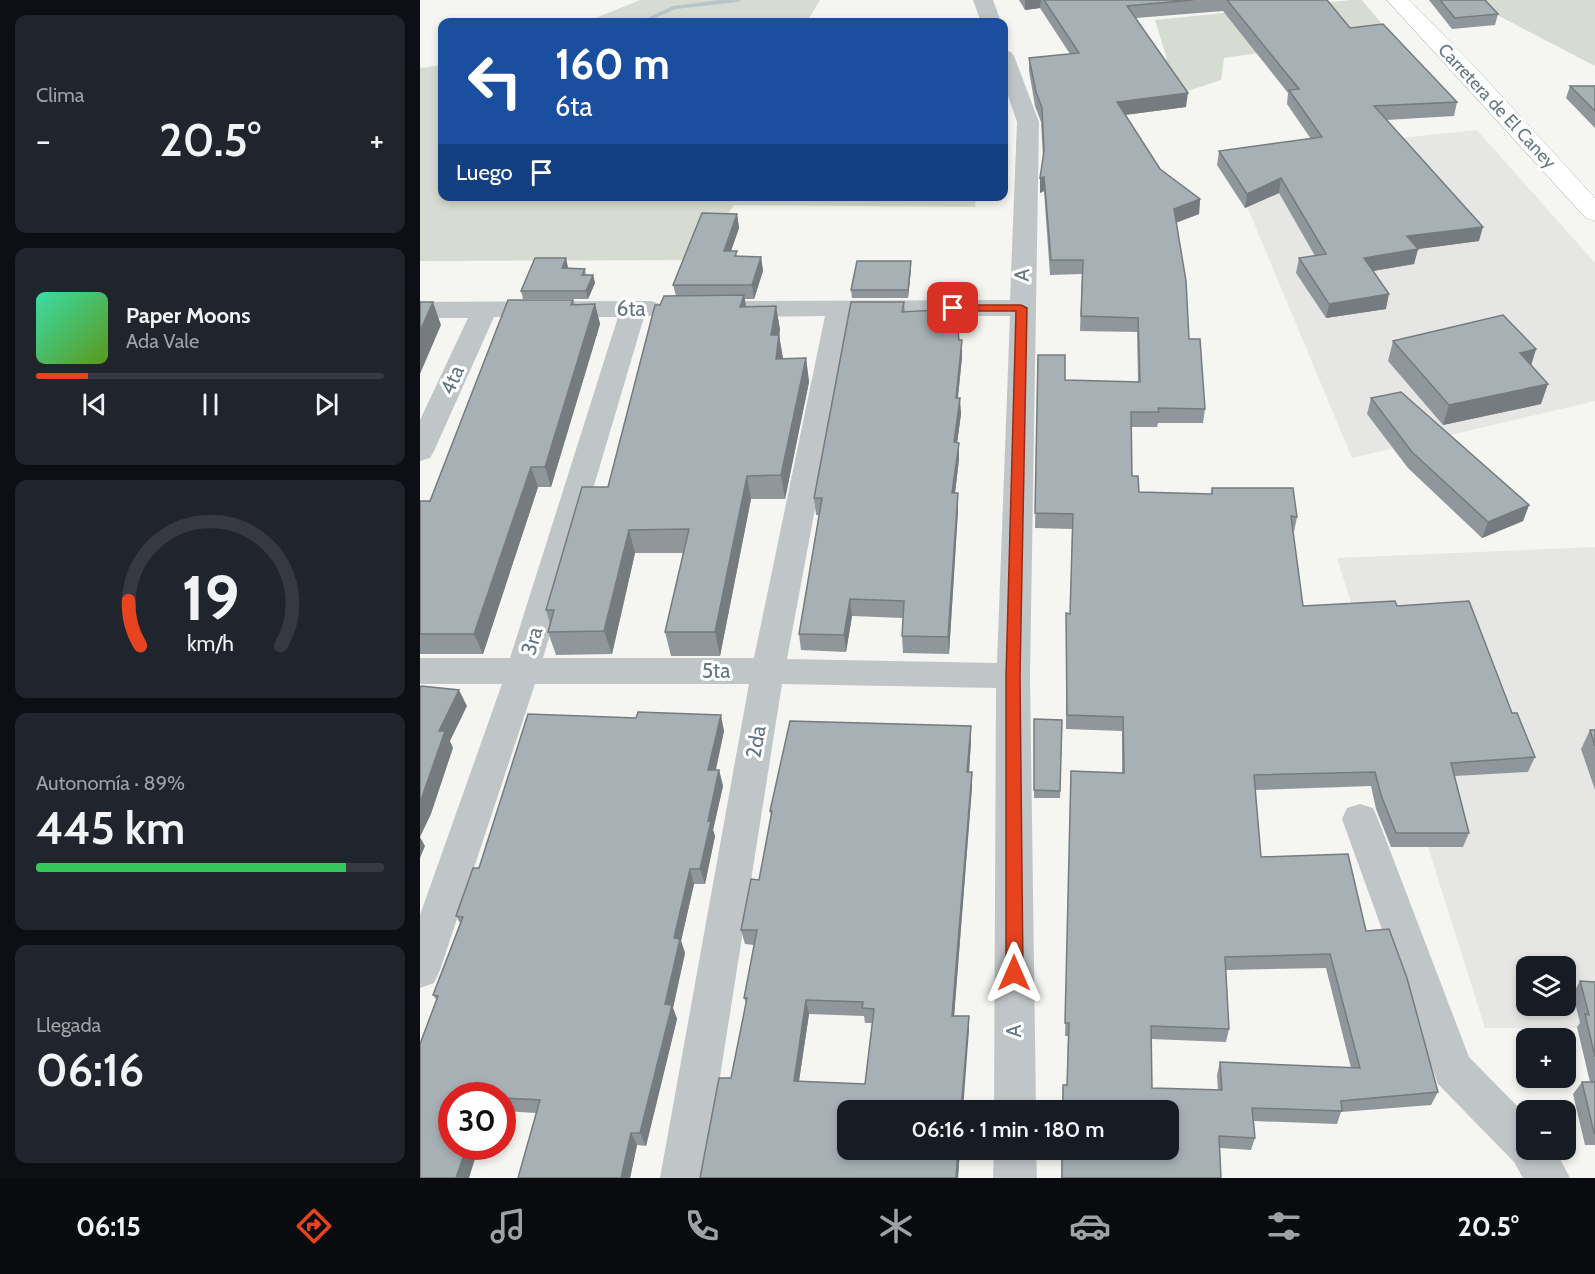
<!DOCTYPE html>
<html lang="es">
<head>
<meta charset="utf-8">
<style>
	:root { --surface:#171b24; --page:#20242c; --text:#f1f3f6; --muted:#9ea1a6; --line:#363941; --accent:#e8431f }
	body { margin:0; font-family:Cabin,sans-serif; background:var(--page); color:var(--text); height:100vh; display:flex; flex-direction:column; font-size:22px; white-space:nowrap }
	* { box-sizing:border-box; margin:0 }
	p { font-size:20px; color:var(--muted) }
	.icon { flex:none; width:33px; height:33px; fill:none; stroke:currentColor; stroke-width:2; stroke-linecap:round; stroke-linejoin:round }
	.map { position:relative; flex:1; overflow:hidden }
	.side { display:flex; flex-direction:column; gap:15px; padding:15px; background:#0d0f14; width:420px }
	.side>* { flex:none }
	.guide { position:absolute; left:18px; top:18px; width:570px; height:183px; border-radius:12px; box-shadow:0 3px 9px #0003; background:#1a4fa0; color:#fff; overflow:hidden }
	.fabs { position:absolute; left:1096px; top:956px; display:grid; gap:12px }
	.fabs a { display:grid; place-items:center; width:60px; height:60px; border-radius:12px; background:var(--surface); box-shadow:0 3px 9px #0003; font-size:30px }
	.speed { position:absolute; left:18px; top:1082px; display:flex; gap:12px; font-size:30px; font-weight:700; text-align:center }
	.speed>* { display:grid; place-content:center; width:78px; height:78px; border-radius:50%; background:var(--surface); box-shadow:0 3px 9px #0003; line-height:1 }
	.speed .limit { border:9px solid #d22; background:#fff; color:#111 }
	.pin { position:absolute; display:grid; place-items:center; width:51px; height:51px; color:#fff; margin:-26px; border-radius:12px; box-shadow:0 3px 9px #0006 }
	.me { position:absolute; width:66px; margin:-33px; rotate:0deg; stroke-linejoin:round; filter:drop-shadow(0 0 4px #0008) }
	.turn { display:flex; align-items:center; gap:21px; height:126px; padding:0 18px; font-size:27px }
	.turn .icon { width:78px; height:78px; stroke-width:2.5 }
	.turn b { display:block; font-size:42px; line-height:51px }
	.then { display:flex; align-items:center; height:57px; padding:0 18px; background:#0003; gap:12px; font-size:22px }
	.big { font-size:45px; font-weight:600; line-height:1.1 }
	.side .widget { flex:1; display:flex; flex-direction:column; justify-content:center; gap:9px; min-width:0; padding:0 21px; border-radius:12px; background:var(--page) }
	.side .dial { align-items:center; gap:0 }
	.dial svg { height:156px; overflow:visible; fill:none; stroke:var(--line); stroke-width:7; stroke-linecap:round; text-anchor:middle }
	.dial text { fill:var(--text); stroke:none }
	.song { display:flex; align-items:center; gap:18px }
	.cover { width:72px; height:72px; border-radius:9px; background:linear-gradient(135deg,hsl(160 70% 55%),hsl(90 70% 35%)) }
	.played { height:6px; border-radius:3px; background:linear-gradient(90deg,var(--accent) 15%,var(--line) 15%) }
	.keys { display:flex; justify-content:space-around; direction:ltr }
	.heat { display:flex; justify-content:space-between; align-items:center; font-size:33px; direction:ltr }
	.charge { height:9px; border-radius:4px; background:linear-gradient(90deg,#34c759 89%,var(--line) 0) }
	.trip { position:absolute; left:417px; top:1100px; width:342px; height:60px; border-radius:12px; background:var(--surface); box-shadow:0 3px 9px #0003; font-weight:600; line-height:60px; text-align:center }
	.menu { display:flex; height:96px; justify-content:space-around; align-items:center; background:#090b0e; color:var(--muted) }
	.menu .icon { width:42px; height:42px }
	.menu .active { color:var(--accent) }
	.menu b { font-size:27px; color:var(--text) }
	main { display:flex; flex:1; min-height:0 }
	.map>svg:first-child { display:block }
	.built { fill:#e6e7e5; fill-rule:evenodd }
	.green { fill:#d6dcd2 }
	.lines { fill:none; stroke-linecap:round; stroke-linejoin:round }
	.stream { fill:#b7c5c8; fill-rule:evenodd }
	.secondary-casing { stroke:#b4babe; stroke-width:1 }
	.street { fill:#c0c5c7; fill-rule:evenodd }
	.secondary { fill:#fff; fill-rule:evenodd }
	.wall { fill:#90979c; fill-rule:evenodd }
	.shaded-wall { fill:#757b7f }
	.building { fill:#a7b0b5; stroke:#757b7f; stroke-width:1.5; fill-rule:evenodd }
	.route { fill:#e8431f; stroke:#972c14; stroke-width:1.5 }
	.labels { text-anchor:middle; stroke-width:6; stroke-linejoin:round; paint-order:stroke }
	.far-street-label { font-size:18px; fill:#637783; stroke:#fff }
	.street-label { font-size:21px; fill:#637783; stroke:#fff }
</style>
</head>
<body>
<main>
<section class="side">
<div class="widget"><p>Clima</p>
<div class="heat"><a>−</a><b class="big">20.5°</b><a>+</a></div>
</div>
<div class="widget">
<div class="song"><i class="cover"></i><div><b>Paper Moons</b><p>Ada Vale</p></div></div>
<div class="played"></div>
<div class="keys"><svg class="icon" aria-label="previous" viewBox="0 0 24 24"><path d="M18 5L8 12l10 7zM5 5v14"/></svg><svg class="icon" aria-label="pause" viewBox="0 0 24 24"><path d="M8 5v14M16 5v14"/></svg><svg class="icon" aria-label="next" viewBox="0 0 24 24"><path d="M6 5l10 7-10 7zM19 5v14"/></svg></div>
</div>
<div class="widget dial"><svg viewBox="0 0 100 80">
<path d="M14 69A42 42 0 1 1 86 69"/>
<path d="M14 69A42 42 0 0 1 8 46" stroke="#e8431f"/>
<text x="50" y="56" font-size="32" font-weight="700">19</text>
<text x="50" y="72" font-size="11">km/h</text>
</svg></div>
<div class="widget"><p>Autonomía · 89%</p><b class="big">445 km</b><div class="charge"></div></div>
<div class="widget"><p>Llegada</p><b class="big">06:16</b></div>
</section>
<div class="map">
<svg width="1175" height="1178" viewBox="0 0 1175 1178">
	<rect width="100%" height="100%" fill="#f5f5f1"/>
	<g class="built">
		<polygon points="1057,130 1175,263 1175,401 932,458 806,156"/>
		<path d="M1175 547V1028H1065L917 558ZM1107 966H1146V1005H1107Z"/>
	</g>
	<g class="green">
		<polygon points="220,0 400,0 388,20 537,20 537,22 166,22"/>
		<polygon points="931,0 942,0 970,34 804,58 801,80 735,102 684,62 747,59 735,20"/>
		<polygon points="1066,0 1175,0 1175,66 1077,15"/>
		<polygon points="22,65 22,196 556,197 555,207 314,205 275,260 0,261 0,68"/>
	</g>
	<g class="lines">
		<g class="stream">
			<polygon points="300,0 321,0 318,2 256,9 225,22 218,22 253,6"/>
			<rect x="18" y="80" width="4" height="4"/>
		</g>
		<defs>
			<polygon id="secondary" points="967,0 989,0 1054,66 1175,198 1175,221 1166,218"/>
		</defs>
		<use href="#secondary" class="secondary-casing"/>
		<g class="street">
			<polygon points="553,0 573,0 581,22 561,22"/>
			<path d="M584 50 591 52 594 56 619 122 610 676 616 1110H574L576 688 362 684 284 1178H240L329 684H115L20 970 14 983 0 988V915L82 684H0V658H90L198 317H74L14 451 10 458 0 461V420L48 318H0V302L231 301 240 304 244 309 240 314 224 317 123 658H334L405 316 314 317 305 314 301 309 305 304 314 301 590 300 597 122 584 84ZM431 316H590L577 663 367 659Z"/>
			<polygon points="940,804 953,808 958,819 1049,1057 1107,1116 1107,1149 1135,1149 1150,1178 1103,1178 1094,1162 1018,1084 922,819 927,808"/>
			<polygon points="574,1149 616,1149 617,1178 573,1178"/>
		</g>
		<use href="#secondary" class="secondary"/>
	</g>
	<g class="wall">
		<path d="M599 0H907L930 28 1037 102 1034 116 966 120 1059 241 998 249 994 264 953 271 966 309 906 318 876 273 879 258 895 256 859 193 825 208 797 165 799 151 891 139 867 104 868 93 803 11 716 18 766 107 705 115 740 169 780 199 779 214 756 223 769 339 785 409 783 423H738L737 427H711L712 476 719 492 791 494 792 488 877 517 874 532 873 531 883 606H977L1092 713 1115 757 1108 772 1035 776 1049 833 1043 847H971L956 809 951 786 835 790 841 857 946 931 1018 1092 1011 1105 921 1112 917 1124 834 1121 835 1138 831 1150 800 1148 801 1178H641L642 1149H748V1110H642L643 1085H647L648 1036H645L651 771 702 773V731L646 729V613L650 614 652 529 615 528 618 355 645 380 718 382 717 332 660 331 662 274 630 275 624 191 620 193 623 157 621 122 615 106 609 71V58L650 54 620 8 605 10ZM906 968 931 1068 800 1062 797 1075 798 1090 732 1088 731 1039 806 1042 809 1029 805 970Z"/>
		<polygon points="1009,0 1065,0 1078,14 1075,25 1032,29"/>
		<polygon points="1150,86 1175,86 1175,128 1146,98"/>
		<polygon points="317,214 319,228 311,251 318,256 341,257 343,271 334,299 325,299 326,307 356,306 360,330 359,335 363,359 386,358 389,382 365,499 331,499 300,656 251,656 245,632 264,553 215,553 192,654 136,655 128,632 130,624 126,610 188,487 240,305 256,296 253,285"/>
		<polygon points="148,267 147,268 165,269 166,275 173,275 175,283 168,299 103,299 101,291"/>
		<polygon points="491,269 488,298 432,298 431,290"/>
		<polygon points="153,300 155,304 175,304 180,324 131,487 118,487 63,654 0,654 0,501 10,501"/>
		<polygon points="484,302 485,312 539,340 542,357 538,398 541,414 537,442 539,459 535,493 538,510 529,654 483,653 482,636 483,618 432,616 426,652 381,650 379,634 399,515 396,515 394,498"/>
		<polygon points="973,341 1116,349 1111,365 1121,404 1023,425 968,361"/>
		<polygon points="951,398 1109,505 1103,521 1062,538 988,468 947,414"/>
		<polygon points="614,719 642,720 640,798 614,798"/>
		<polygon points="1170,730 1175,730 1175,790 1161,749"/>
		<polygon points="304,731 296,770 299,770 303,786 293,830 295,836 285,884 274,884 261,941 265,953 253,1008 257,1019 226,1146 217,1145 210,1178 98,1178 116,1113 82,1111 82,1095 13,995 40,923 36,916 59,868"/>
		<path d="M551 741 549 772H552V787L534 1016H549V1030L428 1149H540L538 1178H280L311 1078 326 1003 324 998 334 945 325 944 321 930 339 880 351 816 350 811ZM389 1014 444 1016 445 1023H452L445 1084 379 1081Z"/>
		<polygon points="1160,981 1175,982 1175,1145 1165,1145 1153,1094 1162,1082 1170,1082 1157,1027 1160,1023 1153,994"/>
	</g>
	<g class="shaded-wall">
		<polygon points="605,0 621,0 620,8 605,10"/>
		<polygon points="768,93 766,107 696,116 697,102"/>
		<polygon points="624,177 624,191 620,193 620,178"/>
		<polygon points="861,178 859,193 825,208 827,194"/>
		<polygon points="780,199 779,214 752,224 754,209"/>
		<polygon points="317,214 319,228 306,265 304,251"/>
		<polygon points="1063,227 1059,241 998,249 994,264 941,273 944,258 987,236"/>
		<polygon points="341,257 343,271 334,299 332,285"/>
		<polygon points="146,258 148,267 144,276 142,268"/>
		<polygon points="491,261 491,269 488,298 488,290"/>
		<polygon points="173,275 175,283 168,299 166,291"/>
		<polygon points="969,294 966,309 906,318 909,304"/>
		<polygon points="324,295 328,319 320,307"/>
		<polygon points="13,302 21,325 0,374 0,331"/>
		<polygon points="175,304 180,324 131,487 125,467"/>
		<polygon points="356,306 360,330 355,359 351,335"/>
		<polygon points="359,335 363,359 359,383 356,359"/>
		<polygon points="542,340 542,357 536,414 536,398"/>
		<polygon points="1116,349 1110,369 1100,353"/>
		<polygon points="386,358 389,382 365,499 361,475"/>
		<polygon points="1128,384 1121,404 1023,425 1029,405"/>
		<polygon points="540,398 541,414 535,459 534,442"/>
		<polygon points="539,443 539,459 533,510 532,493"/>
		<polygon points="111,467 118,487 63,654 54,634"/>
		<polygon points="327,476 331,499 300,656 295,632"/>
		<polygon points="538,493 538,510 529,654 528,637"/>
		<polygon points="1109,505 1103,521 1062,538 1068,522"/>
		<polygon points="209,530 215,553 192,654 184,631"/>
		<polygon points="430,599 432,616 426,652 424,635"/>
		<polygon points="39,690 47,706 30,741 33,748 11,814 0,837 5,846 0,858 0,803 19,731"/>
		<polygon points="301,715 304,731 292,785 288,770"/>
		<polygon points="551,726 551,741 548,787 547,772"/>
		<polygon points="299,770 303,786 293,830 295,836 285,884 280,869 288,821"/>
		<polygon points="552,772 552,787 533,1030 532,1016"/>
		<polygon points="270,869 274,884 261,941 265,953 253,1008 257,1019 226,1146 220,1133 245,1004 254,938"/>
		<polygon points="386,1000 389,1014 377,1094 374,1081"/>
		<polygon points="549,1016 549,1030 543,1110 541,1110"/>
		<polygon points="211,1133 217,1145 210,1178 201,1178"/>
		<polygon points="47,1146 59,1146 49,1178 36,1178"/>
		<polygon points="538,1149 540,1149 538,1178 536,1178"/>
	</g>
	<g class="building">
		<path d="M624 0H773L707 6 768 93 697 102 740 169 780 199 754 209 766 281 769 339H780L785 409 738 408 739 412H711L712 476H718L719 492 792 494V488H873L877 517 871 516 883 606 975 601 977 606 1049 601 1092 713H1097L1115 757 1031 763 1049 833H976L961 795 955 772 834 775 841 857 928 854 946 931 969 929 987 978 1018 1092 921 1101 922 1111 832 1108 835 1138 799 1136 801 1178H642V1149H748V1110H643V1085H647L649 1023H645L651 771 704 773 703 717 647 715 646 613 650 614 653 514 615 513 618 355H645V380L720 382 718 318 661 316 663 260H631L624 177 620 178 624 151 622 108 616 92 609 58 659 53ZM910 954 940 1068 800 1062 802 1090 732 1088 731 1026 809 1029 805 957Z"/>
		<polygon points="807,0 907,0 930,28 963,24 1037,102 954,106 1063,227 987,236 998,249 944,258 969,294 909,304 879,258 906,254 861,178 827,194 799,151 902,137 869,90 879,89"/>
		<polygon points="1020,0 1065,0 1078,14 1035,18"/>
		<polygon points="1150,86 1175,86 1175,111"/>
		<polygon points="282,213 317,214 304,251 317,251 315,256 341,257 332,285 253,285"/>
		<polygon points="115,258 146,258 142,268 165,269 162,275 173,275 166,291 101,291"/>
		<polygon points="437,261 491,261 488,290 431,290"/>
		<polygon points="324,295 320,307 356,306 351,335 359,335 356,359 386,358 361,475 327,476 295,632 245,632 269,529 209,530 184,631 128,632 134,610 126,610 162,487 188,487 235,305 240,305 244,296"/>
		<polygon points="88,300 153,300 151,305 175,304 125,467 111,467 54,634 0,634 0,501 10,501"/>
		<polygon points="0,302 13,302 0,331"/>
		<polygon points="431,302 484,302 482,312 536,309 539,340 542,340 536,398 540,398 534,442 539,443 532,493 538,493 528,637 482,636 484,601 430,599 424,635 379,634 402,498 394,498"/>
		<polygon points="1083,315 1116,349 1100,353 1128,384 1029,405 973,341"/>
		<polygon points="981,392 1109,505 1068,522 992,452 951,398"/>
		<polygon points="1,686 39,690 19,731 25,731 0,803 0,688"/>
		<polygon points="218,712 301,715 288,770 299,770 288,821 291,821 280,869 270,869 254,938 260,939 245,1004 252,1005 220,1133 211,1133 201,1178 98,1178 120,1100 82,1098 82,1095 32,1095 32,1146 47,1146 36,1178 0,1178 0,1044 18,996 13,995 43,917 36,916 53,868 59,868 108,714 216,718"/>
		<polygon points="614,719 642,720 640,791 614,790"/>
		<path d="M370 721 551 726 547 772H552L532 1016H549L541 1110H428V1149H538L536 1178H280L299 1078H311L327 998H324L337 930H321L331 879 339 880 352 811H350ZM386 1000 443 1002 442 1008 454 1009 445 1084 374 1081Z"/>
		<polygon points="1170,730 1175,730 1175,746"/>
		<polygon points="1160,981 1175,982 1175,1057 1165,1014 1169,1015"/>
		<polygon points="1162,1082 1175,1082 1175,1133 1174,1133"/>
	</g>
	<polygon class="route" points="533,305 601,305 607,308 600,676 603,973 600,978 594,981 588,978 586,973 586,676 596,311 529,311 528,308"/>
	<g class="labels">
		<g class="far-street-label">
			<text transform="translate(1077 106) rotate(47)" y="6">Carretera de El Caney</text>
		</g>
		<g class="street-label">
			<text transform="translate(602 275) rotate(-88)" y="7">A</text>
			<text x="211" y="316">6ta</text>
			<text transform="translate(32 380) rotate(-66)" y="7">4ta</text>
			<text transform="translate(112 641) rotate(-73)" y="7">3ra</text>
			<text x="296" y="678">5ta</text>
			<text transform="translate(336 742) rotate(-80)" y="7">2da</text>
			<text transform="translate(594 1031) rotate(-90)" y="7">A</text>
		</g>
	</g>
</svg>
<div class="fabs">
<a><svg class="icon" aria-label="layers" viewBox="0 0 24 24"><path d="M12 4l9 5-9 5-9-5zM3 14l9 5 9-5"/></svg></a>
<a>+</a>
<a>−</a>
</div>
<div class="speed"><div class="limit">30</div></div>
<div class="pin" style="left:533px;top:308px;background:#d93025"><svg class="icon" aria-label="arrive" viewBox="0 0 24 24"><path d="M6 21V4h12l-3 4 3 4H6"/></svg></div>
<svg class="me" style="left:594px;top:973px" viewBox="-20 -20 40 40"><path d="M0-17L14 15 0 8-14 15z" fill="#e8431f" stroke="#fff" stroke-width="4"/></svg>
<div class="trip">06:16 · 1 min · 180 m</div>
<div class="guide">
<div class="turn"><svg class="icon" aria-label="left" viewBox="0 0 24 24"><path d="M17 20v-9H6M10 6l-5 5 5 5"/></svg><div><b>160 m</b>6ta</div></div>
<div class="then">Luego<svg class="icon" aria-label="arrive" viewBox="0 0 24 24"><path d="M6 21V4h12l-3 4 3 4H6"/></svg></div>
</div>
</div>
</main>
<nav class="menu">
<b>06:15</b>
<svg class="icon active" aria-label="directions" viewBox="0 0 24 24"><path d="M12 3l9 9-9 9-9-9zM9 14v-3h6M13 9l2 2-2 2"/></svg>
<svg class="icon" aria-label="music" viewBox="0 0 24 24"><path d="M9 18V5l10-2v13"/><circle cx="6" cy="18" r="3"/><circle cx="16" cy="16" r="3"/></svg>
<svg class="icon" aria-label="phone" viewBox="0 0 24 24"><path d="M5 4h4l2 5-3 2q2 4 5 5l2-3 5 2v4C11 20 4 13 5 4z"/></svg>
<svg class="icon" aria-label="climate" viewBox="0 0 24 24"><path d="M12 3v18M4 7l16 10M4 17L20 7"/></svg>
<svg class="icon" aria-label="car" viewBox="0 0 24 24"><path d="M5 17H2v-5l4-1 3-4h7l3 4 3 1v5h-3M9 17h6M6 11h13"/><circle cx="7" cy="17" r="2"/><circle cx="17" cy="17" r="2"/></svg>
<svg class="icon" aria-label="filters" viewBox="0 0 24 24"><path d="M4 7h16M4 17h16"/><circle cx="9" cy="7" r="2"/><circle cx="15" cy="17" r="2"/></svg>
<b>20.5°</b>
</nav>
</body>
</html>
